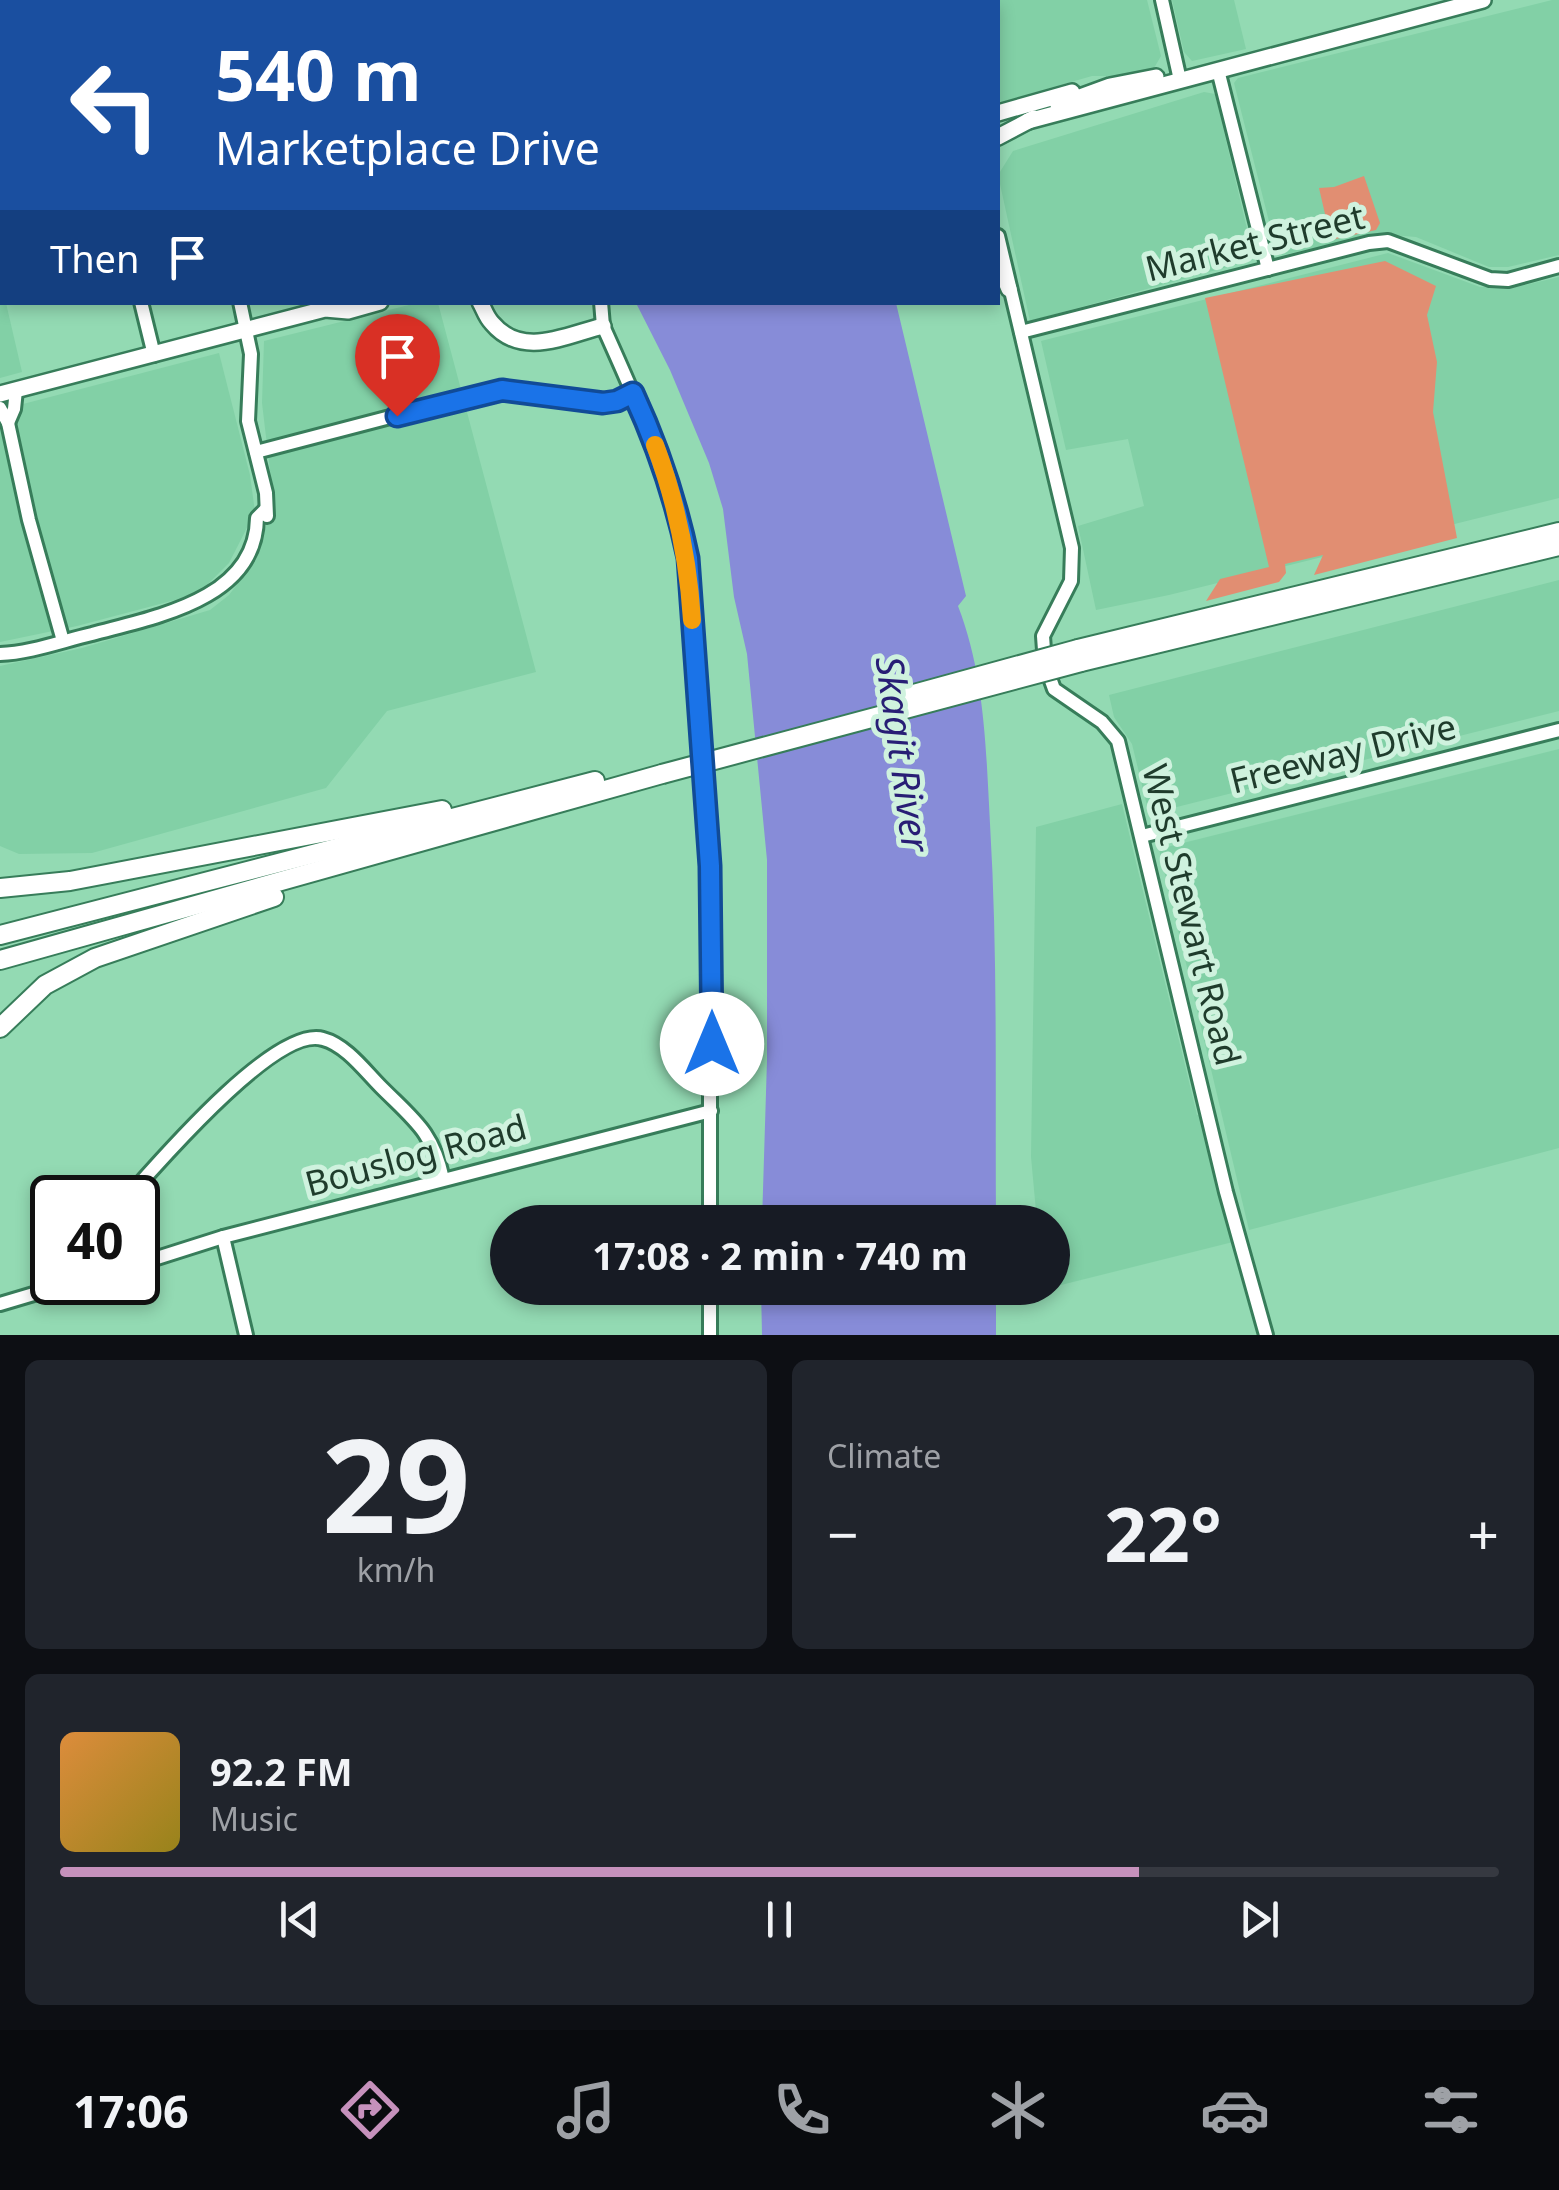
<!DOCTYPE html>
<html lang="en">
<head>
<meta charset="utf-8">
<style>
	:root { --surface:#171b24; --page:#20242c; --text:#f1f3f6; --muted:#9ea1a6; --line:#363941; --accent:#c691bc }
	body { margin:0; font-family:"Noto Sans",sans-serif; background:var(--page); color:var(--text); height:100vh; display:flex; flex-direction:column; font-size:38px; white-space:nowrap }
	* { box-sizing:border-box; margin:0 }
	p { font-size:32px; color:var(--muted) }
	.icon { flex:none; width:55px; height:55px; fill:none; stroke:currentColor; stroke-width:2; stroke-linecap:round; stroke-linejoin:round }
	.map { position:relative; height:1335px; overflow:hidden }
	.side { display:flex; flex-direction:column; gap:25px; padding:25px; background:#0d0f14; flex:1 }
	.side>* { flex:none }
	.guide { position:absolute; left:0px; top:0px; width:1000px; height:305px; box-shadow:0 5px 15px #0003; background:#1a4fa0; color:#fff; overflow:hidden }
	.speed { position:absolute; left:30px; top:1175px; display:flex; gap:20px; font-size:50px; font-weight:700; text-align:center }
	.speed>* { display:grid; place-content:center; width:130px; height:130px; border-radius:50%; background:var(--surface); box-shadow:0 5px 15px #0003; line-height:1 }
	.speed .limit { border:5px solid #111; border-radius:15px; background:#fff; color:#111 }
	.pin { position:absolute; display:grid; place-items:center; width:85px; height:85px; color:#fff; margin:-102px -42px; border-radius:50% 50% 50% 0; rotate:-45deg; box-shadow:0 0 10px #0007 }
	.pin .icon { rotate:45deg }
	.me { position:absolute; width:110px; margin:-55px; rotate:0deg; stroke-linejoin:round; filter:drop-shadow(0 0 8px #0008) }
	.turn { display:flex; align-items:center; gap:35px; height:210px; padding:0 50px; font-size:45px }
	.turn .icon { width:130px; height:130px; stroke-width:2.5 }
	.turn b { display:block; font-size:70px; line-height:85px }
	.then { display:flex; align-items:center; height:95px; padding:0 50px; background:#0003; gap:20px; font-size:38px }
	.big { font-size:75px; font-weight:700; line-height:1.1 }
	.side .widget { flex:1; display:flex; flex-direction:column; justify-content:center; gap:15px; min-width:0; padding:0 35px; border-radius:15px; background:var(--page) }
	.side .dial { align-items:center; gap:0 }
	.dial b { font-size:130px; line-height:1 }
	.song { display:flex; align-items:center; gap:30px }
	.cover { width:120px; height:120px; border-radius:15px; background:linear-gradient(135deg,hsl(30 70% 55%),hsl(50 70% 35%)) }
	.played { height:10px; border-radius:5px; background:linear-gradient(90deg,var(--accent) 75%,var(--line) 75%) }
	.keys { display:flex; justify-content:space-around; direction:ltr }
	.heat { display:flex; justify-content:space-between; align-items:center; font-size:55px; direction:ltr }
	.side .tiles { flex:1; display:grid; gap:25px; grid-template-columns:1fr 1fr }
	.widget:last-child { grid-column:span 2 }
	.trip { position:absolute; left:490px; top:1205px; width:580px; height:100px; border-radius:50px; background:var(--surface); box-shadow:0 5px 15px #0003; font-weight:700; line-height:100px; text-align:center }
	.dock { display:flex; height:160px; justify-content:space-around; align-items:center; background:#090b0e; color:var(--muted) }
	.dock .icon { width:70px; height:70px }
	.dock .active { color:var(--accent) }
	.dock b { font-size:45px; color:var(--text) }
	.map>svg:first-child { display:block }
	.built { fill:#82d0a6 }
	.green { fill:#e18e72 }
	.water { fill:#878cd8 }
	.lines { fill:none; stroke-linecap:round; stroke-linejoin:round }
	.minor-casing { stroke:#377d5a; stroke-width:18 }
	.major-casing { stroke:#377d5a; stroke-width:20 }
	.highway-casing { stroke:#377d5a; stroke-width:22 }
	.minor { stroke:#fff; stroke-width:12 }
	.major { stroke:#fff; stroke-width:15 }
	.highway { stroke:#fff; stroke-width:18 }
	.highway-bridge-casing { stroke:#377d5a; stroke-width:22; stroke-linecap:butt }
	.highway-bridge { stroke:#fff; stroke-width:18 }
	.route-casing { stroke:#114b97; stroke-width:25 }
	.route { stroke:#1a73e8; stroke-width:18 }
	.slow { stroke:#f59e0b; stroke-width:18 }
	.labels { text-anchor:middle; stroke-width:10; stroke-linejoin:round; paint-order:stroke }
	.street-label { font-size:35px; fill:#1f3c2c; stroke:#cff2de }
	.water-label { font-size:38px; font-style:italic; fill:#281e75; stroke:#cff2de }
</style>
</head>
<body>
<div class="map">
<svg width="1559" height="1335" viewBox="0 0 1559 1335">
	<rect width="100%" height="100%" fill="#93dab3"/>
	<g class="built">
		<polygon points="986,0 1147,0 1161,56 1154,68 1112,76 1092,76 998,103 998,2 976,2"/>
		<polygon points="1172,0 1234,0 1246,49 1192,61 1184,52"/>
		<polygon points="1552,0 1559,0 1559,255 1508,267 1489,267 1416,237 1380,234 1282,255 1276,249 1234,83 1238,78"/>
		<polygon points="1204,92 1215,94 1253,254 1249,261 1030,321 998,175 1013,151"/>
		<polygon points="1388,253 1480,287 1517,287 1559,277 1559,498 1169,595 1096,610 1078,526 1144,506 1128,439 1066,450 1041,341"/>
		<polygon points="0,276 2,302 6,303 22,372 0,378"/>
		<polygon points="417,303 438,303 536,672 387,711 326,788 92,853 19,854 0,846 0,666 82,648 210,610 229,595 250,567 274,504 262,403 264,341"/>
		<polygon points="219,353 250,475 255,512 229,563 202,590 175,600 77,626 0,642 0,410"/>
		<polygon points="1559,580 1559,711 1149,814 1132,744 1114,717 1109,695"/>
		<polygon points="1559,749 1559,1148 1249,1230 1159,849"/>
		<polygon points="1122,804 1197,1115 1201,1115 1233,1242 1053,1287 1052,1222 1037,1222 1031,1157 1036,827"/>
	</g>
	<g class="green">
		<polygon points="1364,176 1380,223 1376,230 1331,240 1319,188 1334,187"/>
		<polygon points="1385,261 1436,286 1427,315 1437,362 1433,412 1457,538 1314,575 1323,555 1285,564 1286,573 1279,582 1206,601 1220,579 1269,567 1205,298"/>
	</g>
	<g class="water">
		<path d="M636 303H896L966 596 958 606C985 676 986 750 990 824 998 957 995 1090 996 1222H762L767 1060V860L747 654 734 597 723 509 709 463 670 370Z"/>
		<polygon points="761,1288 996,1288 996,1335 762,1335"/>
	</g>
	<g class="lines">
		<defs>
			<g id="minor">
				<polyline points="176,0 176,2"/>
				<polyline points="463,0 463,2"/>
				<polyline points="1162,0 1180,80"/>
				<polyline points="151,2 157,0"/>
				<polyline points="0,46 2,45"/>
				<polyline points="1218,70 1268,269"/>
				<polyline points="998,236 1072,548 1071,581 1043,636 1045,664 1054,689 1102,722 1118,741 1226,1192 1266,1335"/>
				<polyline points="141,302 154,355"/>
				<polyline points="240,302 251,354 248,421 266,493 267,516"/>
				<path d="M601 302 603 326C637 402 671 476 688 559L710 866V1222"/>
				<polyline points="1021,332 1369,243 1388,241 1490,279 1508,280 1559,266"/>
				<polyline points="0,408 8,423 29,520 63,641"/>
				<polyline points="8,423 14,409 16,390"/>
				<path d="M256 452 486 392C535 386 587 416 633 393"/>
				<path d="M0 654C30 653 62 641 92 634 154 617 256 600 257 518L265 510"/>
				<polyline points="1142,836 1559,730"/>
				<path d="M127 1198C159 1162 276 1025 323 1039 346 1045 365 1071 381 1087 414 1120 433 1132 443 1179"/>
				<polyline points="223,1237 246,1335"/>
				<polyline points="138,1264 223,1237 711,1111"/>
				<polyline points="0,1304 74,1282"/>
				<polyline points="710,1335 710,1288"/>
			</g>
			<g id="major">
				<polyline points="940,0 941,2"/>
				<polyline points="1058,105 1110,86 1156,77"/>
				<polyline points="998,113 1072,92"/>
				<polyline points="1028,121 1483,0"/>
				<polyline points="998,137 1034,118"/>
				<polyline points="998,263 1009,289"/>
				<path d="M480 302C484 309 486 317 492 323 522 359 566 335 603 326"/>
				<polyline points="0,394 325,309 348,311 380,302"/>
			</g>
			<g id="highway">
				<polyline points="1078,649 1559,532"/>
				<polyline points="1081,662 1559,546"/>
				<polyline points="0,888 70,881 442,810"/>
				<polyline points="0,935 595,781"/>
				<polyline points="0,960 662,774"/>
				<polyline points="0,1028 45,985 95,958 274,897"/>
			</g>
		</defs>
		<use href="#minor" class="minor-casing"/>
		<use href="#major" class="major-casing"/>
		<use href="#highway" class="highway-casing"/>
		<use href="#minor" class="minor"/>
		<use href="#major" class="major"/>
		<use href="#highway" class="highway"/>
		<defs>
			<g id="highway-bridge">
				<polyline points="910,695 1078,649"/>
				<polyline points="662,774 1081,662"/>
			</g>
		</defs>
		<use href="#highway-bridge" class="highway-bridge-casing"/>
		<use href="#highway-bridge" class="highway-bridge"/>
	</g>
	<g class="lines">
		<defs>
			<path id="route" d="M397 416 502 390 603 403 617 401 633 393C658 447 676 501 688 558L710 866 712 1044"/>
		</defs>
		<use href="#route" class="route-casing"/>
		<use href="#route" class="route"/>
		<path class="slow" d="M655 445C677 503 688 558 692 620"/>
	</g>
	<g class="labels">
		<g class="street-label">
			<text transform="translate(1255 243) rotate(-14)" y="12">Market Street</text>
			<text transform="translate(1343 754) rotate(-14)" y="12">Freeway Drive</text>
			<text transform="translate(1191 915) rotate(76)" y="12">West Stewart Road</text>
			<text transform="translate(416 1156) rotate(-15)" y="12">Bouslog Road</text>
		</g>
		<g class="water-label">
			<text transform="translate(902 754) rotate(82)" y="13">Skagit River</text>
		</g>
	</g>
</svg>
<div class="speed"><div class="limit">40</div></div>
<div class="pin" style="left:397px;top:416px;background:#d93025"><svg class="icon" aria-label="arrive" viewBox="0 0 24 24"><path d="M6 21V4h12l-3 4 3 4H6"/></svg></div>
<svg class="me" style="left:712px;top:1044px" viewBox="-20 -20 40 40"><circle r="19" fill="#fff"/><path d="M0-13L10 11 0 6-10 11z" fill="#1a73e8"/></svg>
<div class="trip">17:08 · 2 min · 740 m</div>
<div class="guide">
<div class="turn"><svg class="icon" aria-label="left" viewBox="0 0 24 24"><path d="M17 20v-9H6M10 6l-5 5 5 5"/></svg><div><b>540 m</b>Marketplace Drive</div></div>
<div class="then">Then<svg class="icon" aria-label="arrive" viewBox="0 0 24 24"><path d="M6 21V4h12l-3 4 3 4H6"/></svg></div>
</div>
</div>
<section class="side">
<div class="tiles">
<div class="widget dial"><b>29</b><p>km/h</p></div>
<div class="widget"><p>Climate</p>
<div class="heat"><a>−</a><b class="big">22°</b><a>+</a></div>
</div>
<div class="widget">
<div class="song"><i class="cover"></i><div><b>92.2 FM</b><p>Music</p></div></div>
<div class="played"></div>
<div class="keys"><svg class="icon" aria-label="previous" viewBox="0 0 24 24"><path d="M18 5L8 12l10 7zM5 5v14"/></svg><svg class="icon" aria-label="pause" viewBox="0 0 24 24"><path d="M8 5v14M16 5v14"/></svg><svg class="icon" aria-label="next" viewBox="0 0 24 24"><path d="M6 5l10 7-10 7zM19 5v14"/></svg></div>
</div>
</div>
</section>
<nav class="dock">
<b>17:06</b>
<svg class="icon active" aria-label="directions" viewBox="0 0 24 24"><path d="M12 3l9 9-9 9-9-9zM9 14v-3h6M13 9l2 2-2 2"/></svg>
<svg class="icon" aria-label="music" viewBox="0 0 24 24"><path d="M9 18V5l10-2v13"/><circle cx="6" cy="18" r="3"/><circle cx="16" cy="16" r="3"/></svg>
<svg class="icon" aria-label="phone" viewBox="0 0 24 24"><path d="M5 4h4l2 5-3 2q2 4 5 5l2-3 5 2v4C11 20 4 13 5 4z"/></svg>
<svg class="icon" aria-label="climate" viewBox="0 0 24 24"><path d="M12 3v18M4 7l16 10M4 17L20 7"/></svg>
<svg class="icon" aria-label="car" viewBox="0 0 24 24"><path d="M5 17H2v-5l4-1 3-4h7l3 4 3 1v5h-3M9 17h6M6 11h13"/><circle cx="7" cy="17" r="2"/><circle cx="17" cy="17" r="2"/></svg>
<svg class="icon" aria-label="filters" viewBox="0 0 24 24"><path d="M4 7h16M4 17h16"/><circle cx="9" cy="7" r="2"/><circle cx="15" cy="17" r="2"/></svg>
</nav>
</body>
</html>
